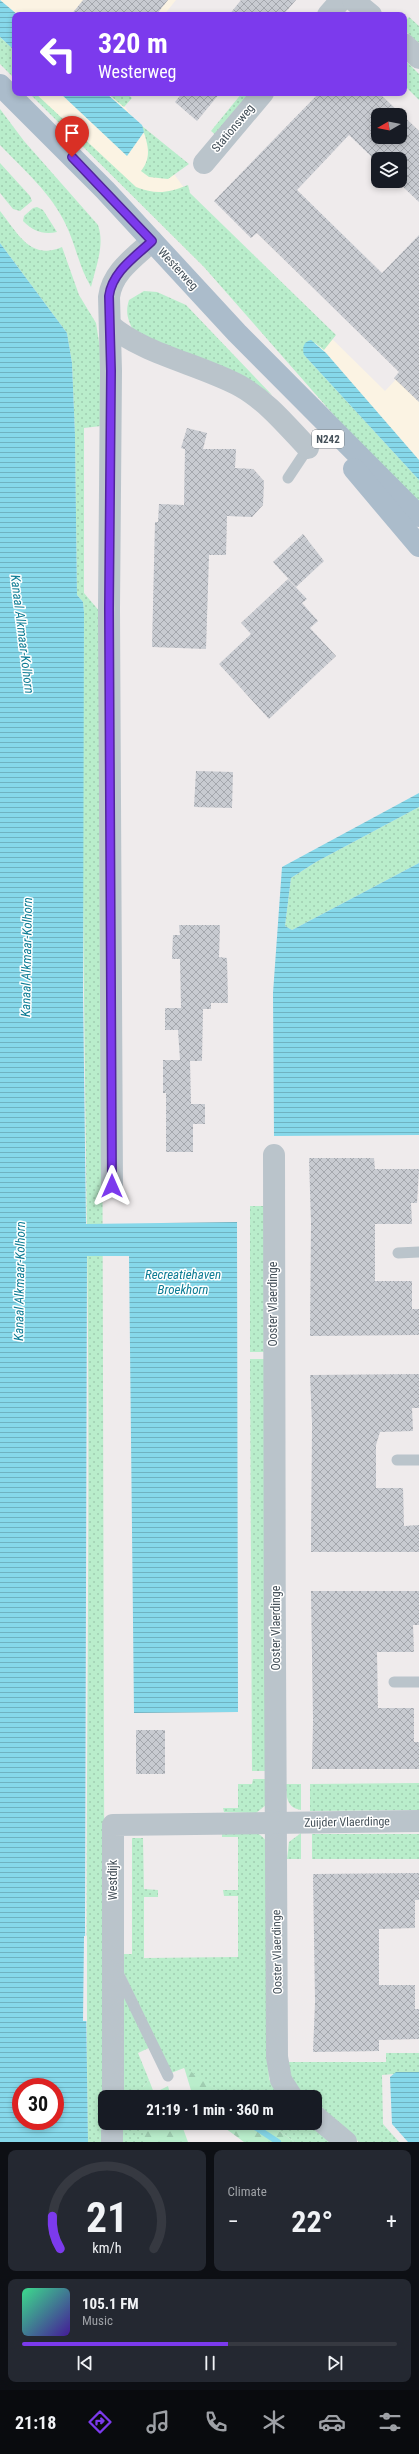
<!DOCTYPE html>
<html lang="en">
<head>
<meta charset="utf-8">
<style>
	:root { --surface:#171b24; --page:#242831; --text:#f1f3f6; --muted:#9ea1a6; --line:#363941; --accent:#7c3aed }
	body { margin:0; font-family:"Roboto Condensed",sans-serif; background:var(--page); color:var(--text); height:100vh; display:flex; flex-direction:column; font-size:15px; white-space:nowrap }
	* { box-sizing:border-box; margin:0 }
	p { font-size:13px; color:var(--muted) }
	.icon { flex:none; width:22px; height:22px; fill:none; stroke:currentColor; stroke-width:2; stroke-linecap:round; stroke-linejoin:round }
	.map { position:relative; height:2142px; overflow:hidden }
	.drawer { display:flex; flex-direction:column; gap:8px; padding:8px; background:#0d0f14; flex:1 }
	.drawer>* { flex:none }
	.banner { position:absolute; left:12px; top:12px; width:395px; height:84px; border-radius:8px; box-shadow:0 2px 6px #0003; background:#7c3aed; color:#fff; overflow:hidden }
	.needle { width:26px; rotate:261deg }
	.tools { position:absolute; left:371px; top:108px; display:grid; gap:8px }
	.tools a { display:grid; place-items:center; width:36px; height:36px; border-radius:8px; background:var(--surface); box-shadow:0 2px 6px #0003; font-size:20px }
	.speed { position:absolute; left:12px; top:2078px; display:flex; gap:8px; font-size:20px; font-weight:700; text-align:center }
	.speed>* { display:grid; place-content:center; width:52px; height:52px; border-radius:50%; background:var(--surface); box-shadow:0 2px 6px #0003; line-height:1 }
	.speed .limit { border:6px solid #d22; background:#fff; color:#111 }
	.pin { position:absolute; display:grid; place-items:center; width:34px; height:34px; color:#fff; margin:-41px -17px; border-radius:50% 50% 50% 0; rotate:-45deg; box-shadow:0 0 4px #0007 }
	.pin .icon { rotate:45deg }
	.me { position:absolute; width:44px; margin:-22px; rotate:0deg; stroke-linejoin:round; filter:drop-shadow(0 0 3px #0008) }
	.turn { display:flex; align-items:center; gap:14px; height:84px; padding:0 20px; font-size:18px }
	.turn .icon { width:52px; height:52px; stroke-width:2.5 }
	.turn b { display:block; font-size:28px; line-height:34px }
	.big { font-size:30px; font-weight:700; line-height:1.1 }
	.drawer .card { flex:1; display:flex; flex-direction:column; justify-content:center; gap:6px; min-width:0; padding:0 14px; border-radius:8px; background:var(--page) }
	.drawer .dial { align-items:center; gap:0 }
	.dial svg { height:104px; overflow:visible; fill:none; stroke:var(--line); stroke-width:7; stroke-linecap:round; text-anchor:middle }
	.dial text { fill:var(--text); stroke:none }
	.song { display:flex; align-items:center; gap:12px }
	.cover { width:48px; height:48px; border-radius:6px; background:linear-gradient(135deg,hsl(150 70% 55%),hsl(260 70% 35%)) }
	.played { height:4px; border-radius:2px; background:linear-gradient(90deg,var(--accent) 55%,var(--line) 55%) }
	.keys { display:flex; justify-content:space-around; direction:ltr }
	.heat { display:flex; justify-content:space-between; align-items:center; font-size:22px; direction:ltr }
	.drawer .tiles { flex:1; display:grid; gap:8px; grid-template-columns:1fr 1fr }
	.card:last-child { grid-column:span 2 }
	.trip { position:absolute; left:98px; top:2090px; width:224px; height:40px; border-radius:8px; background:var(--surface); box-shadow:0 2px 6px #0003; font-weight:700; line-height:40px; text-align:center }
	.tabs { display:flex; height:64px; justify-content:space-around; align-items:center; background:#090b0e; color:var(--muted) }
	.tabs .icon { width:28px; height:28px }
	.tabs .current { color:var(--accent) }
	.tabs b { font-size:18px; color:var(--text) }
	.map>svg:first-child { display:block }
	.commercial { fill:#fbf3e3 }
	.grass { fill:url(#grass-dots) }
	.forest { fill:url(#forest-firs) }
	.water { fill:url(#water-rules); fill-rule:evenodd }
	.pier { fill:#efebec }
	.lines { fill:none; stroke-linecap:round; stroke-linejoin:round }
	.stream { stroke:#86d8ea; stroke-width:6 }
	.building { fill:url(#building-cross-hatch); fill-rule:evenodd }
	.service { stroke:#bac4cb; stroke-width:11 }
	.minor { stroke:#bac4cb; stroke-width:22 }
	.tertiary { stroke:#bac4cb; stroke-width:22 }
	.primary { stroke:#abbccb; stroke-width:22 }
	.route-casing { stroke:#51269a; stroke-width:10 }
	.route { stroke:#7c3aed; stroke-width:7 }
	.labels { text-anchor:middle; stroke-width:3; stroke-linejoin:round; paint-order:stroke }
	.shield { fill:#fff; stroke:#7c848b; stroke-width:1 }
	.shield-label { font-size:11px; font-weight:bold; fill:#445059 }
	.street-label { font-size:12px; fill:#445059; stroke:#fff }
	.water-label { font-size:13px; font-style:italic; fill:#0d7c94; stroke:#fff }
</style>
</head>
<body>
<div class="map">
<svg width="419" height="2142" viewBox="0 0 419 2142">
	<defs>
		<pattern id="grass-dots" width="8" height="8" patternUnits="userSpaceOnUse"><rect width="8" height="8" fill="#b9edcb"/><path d="M2 2h.1M6 6h.1" fill="none" stroke="#a0cdb1" stroke-width="1.8" stroke-linecap="round"/></pattern>
		<pattern id="forest-firs" width="22" height="20" patternUnits="userSpaceOnUse"><rect width="22" height="20" fill="#b9edcb"/><path d="M5 1l3.5 6h-7zM16 11l3.5 6h-7z" fill="#a0cdb1"/></pattern>
		<pattern id="water-rules" width="6" height="5" patternUnits="userSpaceOnUse"><rect width="6" height="5" fill="#86d8ea"/><path d="M0 2.5h6" fill="none" stroke="#6fb2c1"/></pattern>
		<pattern id="building-cross-hatch" width="8" height="8" patternUnits="userSpaceOnUse"><rect width="8" height="8" fill="#c8cbd1"/><path d="M0 0l8 8M0 8l8-8" fill="none" stroke="#a4a7ad"/></pattern>
	</defs>
	<rect width="100%" height="100%" fill="#efebec"/>
	<g class="commercial">
		<polygon points="0,0 176,0 164,15 15,15 15,76 0,59"/>
		<polygon points="33,93 115,93 198,207 385,391 419,355 419,491 313,376"/>
	</g>
	<g class="grass">
		<polygon points="409,17 419,26 419,43 404,30 404,22"/>
		<polygon points="0,37 15,51 15,79 0,64"/>
		<polygon points="404,59 419,74 419,100 404,85"/>
		<path d="M29 93H35L136 187C156 195 168 193 188 185L190 193 336 335 324 350 315 343 304 355 419 480V506L339 421 204 267Z"/>
		<polygon points="107,93 126,93 132,98 124,107"/>
		<polygon points="242,93 252,93 217,136 211,131"/>
		<path d="M0 109 24 141 98 225C105 245 96 266 91 287 79 267 76 246 66 225 52 194 23 169 0 145Z"/>
		<path d="M142 126 189 164 168 179 149 177 141 171C153 156 147 143 142 126Z"/>
		<polygon points="0,163 30,196 32,201 20,211 13,209 0,193"/>
		<path d="M33 208 37 207 43 210 57 232C43 235 33 231 23 221L24 216Z"/>
		<path d="M0 211C17 232 30 261 62 247L79 295 96 323 104 374 101 426 84 428V593L101 613 105 2142H88C84 1873 90 1604 88 1335 86 1094 80 853 84 612L83 602 77 595 75 435 72 363 67 333 0 243Z"/>
		<path d="M144 291 157 292 186 305 272 395 250 381 134 332C128 320 125 313 129 300Z"/>
		<polygon points="419,807 419,863 292,930 285,926 291,878 316,862"/>
		<rect x="250" y="1206" width="15" height="146"/>
		<polygon points="250,1359 265,1359 267,1771 252,1771"/>
		<polygon points="253,1779 268,1779 266,1805 256,1813 224,1812 223,1808 238,1808 238,1784 252,1784"/>
		<polygon points="419,1783 419,1810 310,1811 310,1784"/>
		<path d="M286 1784H301V1810C287 1808 286 1797 286 1784Z"/>
		<path d="M222 1831C238 1831 259 1827 267 1843L268 2055 269 2079 279 2097H228L184 2068 171 2073 130 1986 124 1973 122 1954H132V1838H143L144 1889 158 1890V1897H144V1958L238 1957V1896H224L223 1890H238V1837H222Z"/>
		<polygon points="301,1833 301,1859 287,1859 289,1842"/>
		<rect x="312" y="1834" width="107" height="25"/>
		<polygon points="121,1991 151,2047 138,2053 149,2080 143,2087 143,2097 116,2097"/>
		<polygon points="386,2053 419,2053 419,2072 382,2075 383,2124 399,2142 359,2142 315,2106 315,2097 304,2097 294,2088 287,2062 386,2062"/>
		<rect x="116" y="2123" width="27" height="19"/>
		<polygon points="267,2123 309,2123 332,2142 295,2142"/>
	</g>
	<g class="forest">
		<polygon points="184,2067 228,2097 193,2097"/>
		<polygon points="149,2080 154,2093 168,2086 171,2097 143,2097 143,2087"/>
		<polygon points="143,2123 181,2123 188,2142 143,2142"/>
		<polygon points="218,2123 267,2123 295,2142 244,2142"/>
	</g>
	<g class="water">
		<polygon points="0,0 18,15 15,15 15,51 0,37"/>
		<polygon points="60,93 106,93 142,125 144,132 127,156"/>
		<path d="M0 243 67 333 72 363 75 435 77 595 83 602 84 612 83 992 86 1224 237 1222 238 1712 134 1713 129 1256H87L85 1926 88 2142H0ZM21 2087H55V2121H21Z"/>
		<path d="M311 340 326 353 419 460V480L304 355C302 348 303 342 311 340Z"/>
		<polygon points="419,793 419,807 316,862 291,878 285,926 292,930 419,863 419,1135 274,1136 273,993 282,867"/>
		<polygon points="396,2072 419,2072 419,2142 408,2142 392,2124 390,2077"/>
	</g>
	<polygon class="pier" points="84,1936 87,1936 87,2021 83,2021"/>
	<g class="lines">
		<polyline class="stream" points="249,2123 278,2142"/>
	</g>
	<g class="building">
		<polygon points="83,0 168,0 156,15 71,15"/>
		<polygon points="241,0 296,0 283,15 229,15"/>
		<polygon points="182,93 220,93 197,121 175,102"/>
		<path d="M319 93H379L419 131V202L397 181H400V159H378V163L349 135 297 190 382 273 419 235V402L394 378 399 372 257 233 251 238 214 201ZM378 115H400V137H378Z"/>
		<polygon points="187,428 207,433 203,449 236,449 235,468 253,469 264,481 263,505 252,517 227,516 226,555 209,555 206,649 152,647 155,522 158,522 159,504 184,505 185,449 181,448"/>
		<polygon points="303,534 324,561 296,587 273,562"/>
		<polygon points="288,579 307,599 302,603 318,621 310,628 336,656 269,719 219,664 251,634 241,623"/>
		<polygon points="196,771 233,772 232,808 194,807"/>
		<polygon points="179,925 220,925 219,957 227,958 228,1003 211,1003 211,1009 203,1009 202,1061 190,1061 191,1104 205,1104 205,1124 193,1124 193,1152 166,1152 166,1093 163,1093 163,1060 180,1060 178,1030 165,1030 165,1008 181,1008 180,959 172,959 173,935 180,935"/>
		<polygon points="309,1158 374,1158 375,1169 419,1169 417,1203 411,1203 412,1224 375,1224 375,1281 412,1281 412,1309 419,1309 419,1335 310,1336 311,1223"/>
		<polygon points="419,1374 419,1408 412,1408 413,1431 380,1432 376,1445 376,1488 403,1488 404,1526 419,1525 419,1552 311,1552 312,1424 310,1375"/>
		<polygon points="311,1591 419,1591 419,1625 413,1625 414,1652 377,1652 378,1708 414,1708 414,1742 419,1742 419,1769 312,1769 313,1721"/>
		<rect x="136" y="1730" width="29" height="44"/>
		<polygon points="419,1873 419,1900 415,1900 415,1928 379,1929 379,1985 415,1985 415,2009 419,2009 419,2039 379,2040 379,2051 313,2052 315,2002 313,1874"/>
	</g>
	<g class="lines">
		<g class="service">
			<polyline points="288,478 308,448"/>
			<polyline points="398,1253 419,1252"/>
			<polyline points="397,1460 419,1460"/>
			<polyline points="394,1682 419,1682"/>
			<polyline points="118,1973 168,2076"/>
		</g>
		<g class="minor">
			<polyline points="328,15 341,0"/>
			<polyline points="204,163 263,93"/>
			<path d="M110 325C143 354 199 364 240 386 267 401 287 426 308 448"/>
			<path d="M274 1155C273 1456 276 1756 277 2057L281 2080 292 2097"/>
			<path d="M112 1186 109 609 111 371 109 297C112 272 135 257 152 241"/>
			<polyline points="113,2097 113,1825 419,1821"/>
			<polyline points="315,2116 346,2142"/>
			<polyline points="112,2142 112,2123"/>
		</g>
		<g class="tertiary">
			<polyline points="353,0 371,15"/>
			<polyline points="404,44 419,58"/>
		</g>
		<g class="primary">
			<polyline points="0,85 105,190 237,333 419,516"/>
			<polyline points="354,469 419,546"/>
		</g>
	</g>
	<g class="lines">
		<defs>
			<path id="route" d="M72 157 152 241C135 257 112 272 109 296L111 371 109 609 112 1186"/>
		</defs>
		<use href="#route" class="route-casing"/>
		<use href="#route" class="route"/>
	</g>
	<g class="labels">
		<rect class="shield" x="312" y="430" width="32" height="18" rx="3"/>
		<g class="shield-label">
			<text x="328" y="443">N242</text>
		</g>
		<g class="street-label">
			<text transform="translate(233 128) rotate(-50)" y="4">Stationsweg</text>
			<text transform="translate(178 269) rotate(47)" y="4">Westerweg</text>
			<text transform="translate(273 1304) rotate(-90)" y="4">Ooster Vlaerdinge</text>
			<text transform="translate(276 1628) rotate(-90)" y="4">Ooster Vlaerdinge</text>
			<text transform="translate(347 1822) rotate(-1)" y="4">Zuijder Vlaerdinge</text>
			<text transform="translate(113 1880) rotate(-90)" y="4">Westdijk</text>
			<text transform="translate(277 1952) rotate(-91)" y="4">Ooster Vlaerdinge</text>
		</g>
		<g class="water-label">
			<text transform="translate(23 634) rotate(83)" y="5">Kanaal Alkmaar-Kolhorn</text>
			<text transform="translate(26 957) rotate(-89)" y="5">Kanaal Alkmaar-Kolhorn</text>
			<text x="183" y="1279">Recreatiehaven<tspan x="183" dy="15">Broekhorn</tspan></text>
			<text transform="translate(19 1281) rotate(-89)" y="5">Kanaal Alkmaar-Kolhorn</text>
		</g>
	</g>
</svg>
<div class="tools">
<a><svg class="needle" viewBox="-14 -14 28 28"><path d="M0-13l5 13h-10z" fill="#e53935"/><path d="M0 13l5-13h-10z" fill="#9ea1a6"/></svg></a>
<a><svg class="icon" aria-label="layers" viewBox="0 0 24 24"><path d="M12 4l9 5-9 5-9-5zM3 14l9 5 9-5"/></svg></a>
</div>
<div class="speed"><div class="limit">30</div></div>
<div class="pin" style="left:72px;top:157px;background:#d93025"><svg class="icon" aria-label="arrive" viewBox="0 0 24 24"><path d="M6 21V4h12l-3 4 3 4H6"/></svg></div>
<svg class="me" style="left:112px;top:1186px" viewBox="-20 -20 40 40"><path d="M0-17L14 15 0 8-14 15z" fill="#7c3aed" stroke="#fff" stroke-width="4"/></svg>
<div class="trip">21:19 · 1 min · 360 m</div>
<div class="banner">
<div class="turn"><svg class="icon" aria-label="left" viewBox="0 0 24 24"><path d="M17 20v-9H6M10 6l-5 5 5 5"/></svg><div><b>320 m</b>Westerweg</div></div>
</div>
</div>
<section class="drawer">
<div class="tiles">
<div class="card dial"><svg viewBox="0 0 100 80">
<path d="M14 69A42 42 0 1 1 86 69"/>
<path d="M14 69A42 42 0 0 1 8 44" stroke="#7c3aed"/>
<text x="50" y="56" font-size="32" font-weight="700">21</text>
<text x="50" y="72" font-size="11">km/h</text>
</svg></div>
<div class="card"><p>Climate</p>
<div class="heat"><a>−</a><b class="big">22°</b><a>+</a></div>
</div>
<div class="card">
<div class="song"><i class="cover"></i><div><b>105.1 FM</b><p>Music</p></div></div>
<div class="played"></div>
<div class="keys"><svg class="icon" aria-label="previous" viewBox="0 0 24 24"><path d="M18 5L8 12l10 7zM5 5v14"/></svg><svg class="icon" aria-label="pause" viewBox="0 0 24 24"><path d="M8 5v14M16 5v14"/></svg><svg class="icon" aria-label="next" viewBox="0 0 24 24"><path d="M6 5l10 7-10 7zM19 5v14"/></svg></div>
</div>
</div>
</section>
<nav class="tabs">
<b>21:18</b>
<svg class="icon current" aria-label="directions" viewBox="0 0 24 24"><path d="M12 3l9 9-9 9-9-9zM9 14v-3h6M13 9l2 2-2 2"/></svg>
<svg class="icon" aria-label="music" viewBox="0 0 24 24"><path d="M9 18V5l10-2v13"/><circle cx="6" cy="18" r="3"/><circle cx="16" cy="16" r="3"/></svg>
<svg class="icon" aria-label="phone" viewBox="0 0 24 24"><path d="M5 4h4l2 5-3 2q2 4 5 5l2-3 5 2v4C11 20 4 13 5 4z"/></svg>
<svg class="icon" aria-label="climate" viewBox="0 0 24 24"><path d="M12 3v18M4 7l16 10M4 17L20 7"/></svg>
<svg class="icon" aria-label="car" viewBox="0 0 24 24"><path d="M5 17H2v-5l4-1 3-4h7l3 4 3 1v5h-3M9 17h6M6 11h13"/><circle cx="7" cy="17" r="2"/><circle cx="17" cy="17" r="2"/></svg>
<svg class="icon" aria-label="filters" viewBox="0 0 24 24"><path d="M4 7h16M4 17h16"/><circle cx="9" cy="7" r="2"/><circle cx="15" cy="17" r="2"/></svg>
</nav>
</body>
</html>
